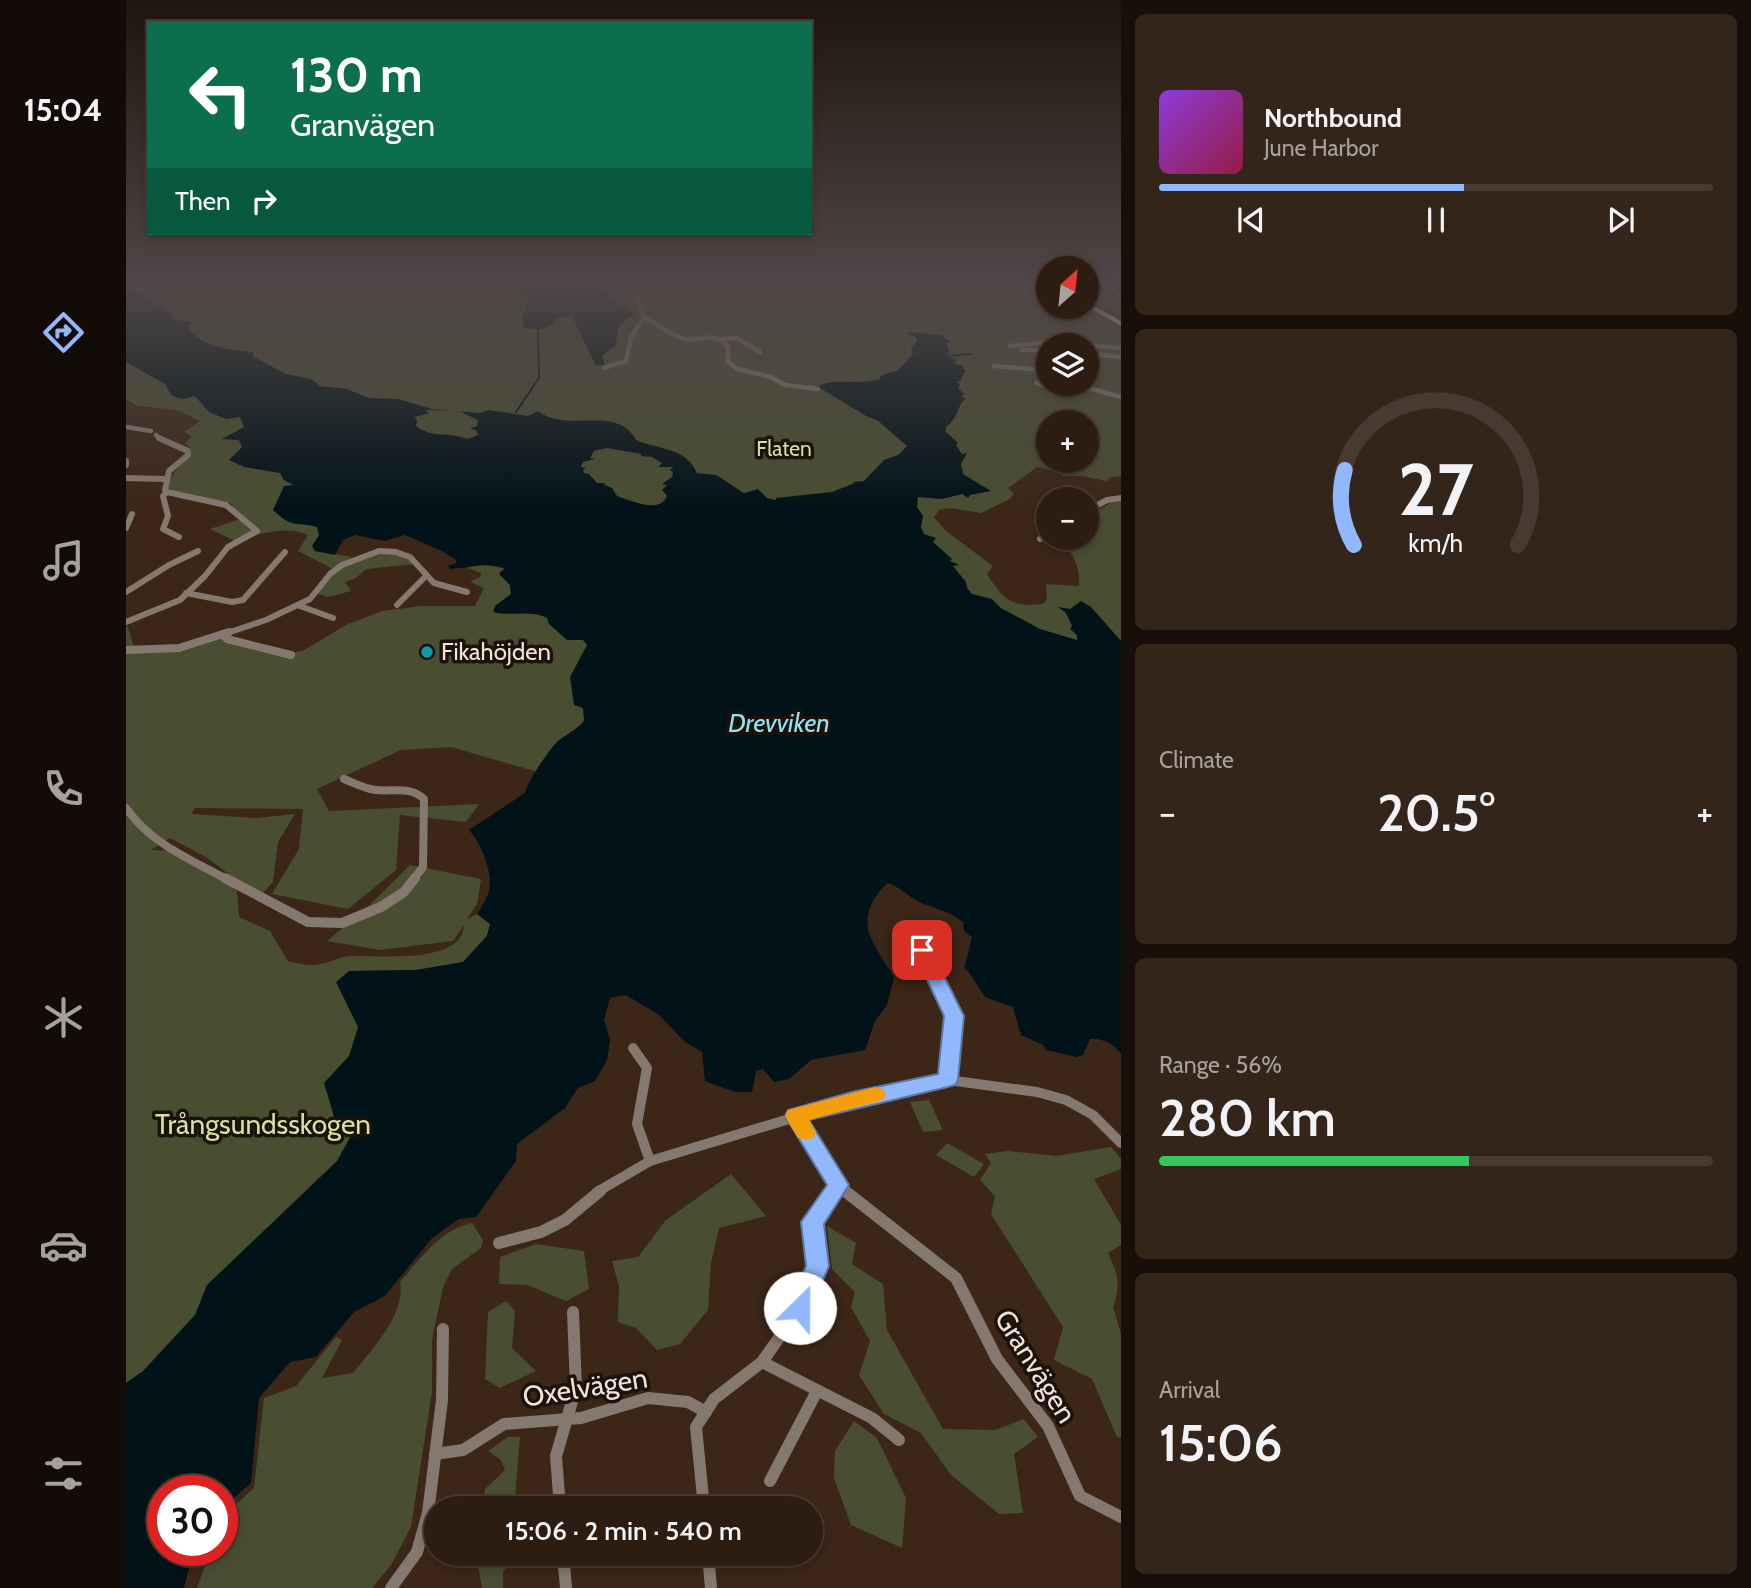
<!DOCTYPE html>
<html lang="en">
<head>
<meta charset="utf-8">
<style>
	:root { --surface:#2c1c12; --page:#34251b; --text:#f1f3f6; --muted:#a6a19f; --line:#483a32; --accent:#91b8fd }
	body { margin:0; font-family:Cabin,sans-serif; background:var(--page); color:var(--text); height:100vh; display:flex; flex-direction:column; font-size:26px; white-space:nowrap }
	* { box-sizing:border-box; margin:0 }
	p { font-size:23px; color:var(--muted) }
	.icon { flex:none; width:38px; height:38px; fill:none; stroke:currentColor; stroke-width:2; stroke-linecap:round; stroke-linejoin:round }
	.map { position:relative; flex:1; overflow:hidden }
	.drawer { display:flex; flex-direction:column; gap:14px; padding:14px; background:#180f0a; width:630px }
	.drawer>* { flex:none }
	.top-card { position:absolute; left:21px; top:21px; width:665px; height:214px; border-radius:0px; box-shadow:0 4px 10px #0003,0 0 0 2px var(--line); background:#0b6e4f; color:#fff; overflow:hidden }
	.needle { width:46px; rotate:27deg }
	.tools { position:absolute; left:910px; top:256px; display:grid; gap:14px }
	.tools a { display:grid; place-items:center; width:63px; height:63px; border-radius:50%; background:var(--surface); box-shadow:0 4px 10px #0003,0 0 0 2px var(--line); font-size:35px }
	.speed { position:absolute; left:21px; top:1475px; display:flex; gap:14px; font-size:35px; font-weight:700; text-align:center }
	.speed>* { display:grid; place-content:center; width:91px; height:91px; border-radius:50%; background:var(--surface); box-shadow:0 4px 10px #0003,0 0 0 2px var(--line); line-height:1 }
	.speed .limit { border:10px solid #d22; background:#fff; color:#111 }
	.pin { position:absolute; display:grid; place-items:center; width:60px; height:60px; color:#fff; margin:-30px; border-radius:14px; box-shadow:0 4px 10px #0006 }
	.me { position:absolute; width:77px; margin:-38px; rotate:23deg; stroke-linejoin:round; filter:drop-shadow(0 0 5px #0008) }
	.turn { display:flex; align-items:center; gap:24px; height:147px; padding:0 28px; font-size:32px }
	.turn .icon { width:91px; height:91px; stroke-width:2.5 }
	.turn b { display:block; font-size:49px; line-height:60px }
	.then { display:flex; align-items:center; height:66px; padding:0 28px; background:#0003; gap:14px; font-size:26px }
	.big { font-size:52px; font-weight:600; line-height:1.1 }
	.drawer .tile { flex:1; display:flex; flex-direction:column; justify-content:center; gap:10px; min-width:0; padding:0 24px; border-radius:10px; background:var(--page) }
	.drawer .dial { align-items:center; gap:0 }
	.dial svg { height:182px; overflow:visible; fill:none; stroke:var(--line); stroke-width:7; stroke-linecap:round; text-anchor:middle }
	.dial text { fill:var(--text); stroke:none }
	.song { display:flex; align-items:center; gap:21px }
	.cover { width:84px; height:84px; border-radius:10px; background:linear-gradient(135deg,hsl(270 70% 55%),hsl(340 70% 35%)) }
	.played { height:7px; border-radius:4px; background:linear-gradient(90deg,var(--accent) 55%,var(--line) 55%) }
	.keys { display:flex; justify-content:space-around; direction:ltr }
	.heat { display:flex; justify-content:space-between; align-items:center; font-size:38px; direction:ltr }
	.charge { height:10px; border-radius:5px; background:linear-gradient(90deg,#34c759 56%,var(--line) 0) }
	.trip { position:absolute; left:298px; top:1496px; width:399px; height:70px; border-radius:35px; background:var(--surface); box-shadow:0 4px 10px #0003,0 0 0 2px var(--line); font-weight:600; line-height:70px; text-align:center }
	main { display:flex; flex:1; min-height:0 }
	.tab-bar { display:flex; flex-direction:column; width:126px; justify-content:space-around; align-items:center; background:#120b07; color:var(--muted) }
	.tab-bar .icon { width:49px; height:49px }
	.tab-bar .active { color:var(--accent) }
	.tab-bar b { font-size:32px; color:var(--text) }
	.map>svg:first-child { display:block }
	.green { fill:#494e31; fill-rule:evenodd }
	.water { fill:#011318; fill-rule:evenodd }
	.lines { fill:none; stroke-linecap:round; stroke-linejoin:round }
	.stream { stroke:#011318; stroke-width:2 }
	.minor-far4 { stroke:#85786f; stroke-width:4.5 }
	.minor-far3 { stroke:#85786f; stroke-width:6 }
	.minor-far2 { stroke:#85786f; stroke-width:8 }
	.minor-far1 { stroke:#85786f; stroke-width:10 }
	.minor { stroke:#85786f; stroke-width:12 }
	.highway { fill:#fee5d2; fill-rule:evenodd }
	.route { fill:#91b8fd; stroke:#5e78a4; stroke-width:2 }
	.slow { fill:#f59e0b }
	.culture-dot { fill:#0f9aa8; stroke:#1b120b; stroke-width:2.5 }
	.labels { text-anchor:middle; stroke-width:7; stroke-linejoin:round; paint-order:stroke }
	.far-park-label { font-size:21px; fill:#d6dfa4; stroke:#1b120b }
	.poi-label { font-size:24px; fill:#f1e3da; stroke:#1b120b; text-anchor:start }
	.water-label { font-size:26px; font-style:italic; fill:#97e1f2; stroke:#1b120b }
	.near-park-label { font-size:28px; fill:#d6dfa4; stroke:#1b120b }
	.near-street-label { font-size:28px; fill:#f1e3da; stroke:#1b120b }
</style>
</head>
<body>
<main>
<nav class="tab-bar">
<b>15:04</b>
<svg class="icon active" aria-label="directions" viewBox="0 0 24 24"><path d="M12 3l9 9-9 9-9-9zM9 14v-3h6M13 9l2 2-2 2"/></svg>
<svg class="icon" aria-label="music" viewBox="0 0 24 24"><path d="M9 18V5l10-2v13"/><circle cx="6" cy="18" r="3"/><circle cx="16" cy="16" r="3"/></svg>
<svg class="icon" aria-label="phone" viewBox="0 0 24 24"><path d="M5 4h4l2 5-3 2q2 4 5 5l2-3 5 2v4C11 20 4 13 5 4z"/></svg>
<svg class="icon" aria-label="climate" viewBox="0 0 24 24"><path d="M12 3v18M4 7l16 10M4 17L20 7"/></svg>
<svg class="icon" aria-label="car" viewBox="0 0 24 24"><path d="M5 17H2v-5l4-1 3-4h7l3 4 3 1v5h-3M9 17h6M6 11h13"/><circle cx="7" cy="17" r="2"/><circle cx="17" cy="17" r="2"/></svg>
<svg class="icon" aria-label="filters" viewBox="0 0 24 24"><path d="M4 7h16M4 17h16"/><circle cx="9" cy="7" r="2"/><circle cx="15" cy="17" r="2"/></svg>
</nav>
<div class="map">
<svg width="995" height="1588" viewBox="0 0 995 1588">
	<rect width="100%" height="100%" fill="#3b2618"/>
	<g class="green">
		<path d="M0 286H922V306H959L995 327V476L985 477 980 481 956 476H937L932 472 911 467 882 488 888 494 884 499 855 513 823 508 813 510 808 517 820 531 867 566 861 574C878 600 884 607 917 604L921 599 920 584 953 586C954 563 949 564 942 545L946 544 942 537H961V517L989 500H995V875L328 476 221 519 209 554 226 557 207 569 172 551 182 535C160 525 132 534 111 542L84 529 117 518 104 503 99 505 41 492C44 468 57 469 65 450L59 443 66 436 58 432 74 421 51 410 11 406 0 399ZM922 345H961V383H922ZM922 422H961V460H922Z"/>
		<polygon points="961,286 983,286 986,295 995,300 995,315 961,298"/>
		<path d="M270 552 290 564 240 569 230 578 219 582 225 591 202 597 189 593C213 561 232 557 270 552Z"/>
		<path d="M353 563 380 569 373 572 384 585 385 594 380 599 485 602 459 721C451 730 445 732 436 738 424 746 418 760 412 772L325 747 275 750 191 789 203 811 353 804 340 822 274 815 270 870 222 909 146 894 173 849 177 809 69 808 65 814 131 818 169 814 152 842 147 882 133 897 80 857 44 838 25 850 51 851 77 863 111 891 113 917 144 931 162 961C170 963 181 966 189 965 202 964 213 956 226 956 253 955 337 965 338 925L327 941 254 950 201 941 247 902 284 865 355 879 351 904 341 919 351 914 364 924 361 936 337 962 290 970 223 971 362 1047 0 1485V622L9 650 41 649 97 635 163 654 178 650 220 625 256 611 295 606H349L358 588 344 582 354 577 355 573 341 568Z"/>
		<polygon points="803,1100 817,1130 797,1132 784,1102"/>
		<polygon points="821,1143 858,1164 848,1177 810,1155"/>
		<path d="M985 1147 995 1159V1169L968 1179 995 1225V1245L982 1253C992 1273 995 1286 987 1307L995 1334V1438L991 1437 966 1379 928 1360 937 1327 865 1214 869 1196 854 1180 865 1163 859 1154 882 1151 930 1156Z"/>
		<polygon points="605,1174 640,1216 593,1228 585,1263 582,1310 554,1344 531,1350 510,1328 492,1322 493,1286 486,1261 512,1257 540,1220"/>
		<path d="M346 1223 357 1240 355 1248 326 1269 317 1287 306 1340V1392L285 1527 265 1565 246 1588H71L84 1551 96 1550 98 1515 128 1488 138 1398 170 1386 210 1337 216 1340 196 1378 227 1373C246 1349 280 1314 274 1282 295 1258 314 1230 346 1223Z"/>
		<polygon points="701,1226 730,1243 726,1264 757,1284 761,1330 817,1429 869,1430 898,1419 912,1437 888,1454 897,1513 873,1514 825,1475 795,1433 758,1414 733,1375 744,1341 725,1307 729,1292 706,1269"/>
		<polygon points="410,1244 458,1251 463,1289 440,1301 401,1285 373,1284 374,1257"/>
		<polygon points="380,1301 389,1311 386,1348 410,1371 374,1388 359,1379 362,1312"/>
		<polygon points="728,1421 751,1438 780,1498 776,1548 725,1525 708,1478 709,1451"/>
		<polygon points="382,1437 394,1437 388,1508 357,1508 359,1489 379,1470 375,1460 362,1451"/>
		<polygon points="350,1554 392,1554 393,1559 377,1571 377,1588 356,1588"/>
	</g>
	<g class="water">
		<path d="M380 286H475L478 292 510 315C489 322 494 328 489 346L477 355 478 365 470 366 446 316 431 318C421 331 414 331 398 327L396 319 403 300Z"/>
		<path d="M0 289 8 290 45 313 48 315 46 319 65 322 62 327C71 345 106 351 127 352L128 357 160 374 185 379 194 386 221 389 243 398 272 399 306 409 354 413 363 410 402 416 412 411C442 434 491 404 510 440 533 450 560 447 571 473L590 475 618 493 632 489 641 498 650 500V498L706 492 729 483 727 482 738 481 758 460 772 455 781 446 751 420 742 417 692 387C704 377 734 386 753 379L756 375 772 370 787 354 785 348 791 341 789 337 781 335 783 332 815 335 825 342 820 343 823 348 821 356 830 360 829 364 838 366 836 368 840 370 834 381 830 382 834 384 832 388 838 394 835 397 840 398C831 405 832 419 820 427V432L832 443 830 445 836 454 841 453 835 464 837 474 865 491 844 495 842 498 836 494 816 499 792 497 791 507 797 516 795 527 798 534 810 538 807 542 826 559 824 561 833 565 827 566 840 582 841 588 846 594 866 599 875 608 914 629 951 640V635L944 629 946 626 940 613 932 607 944 609 955 601 965 607 995 641V1054C987 1043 977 1038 964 1039L957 1055 951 1057 920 1050 917 1045 895 1035 887 1007 859 997 842 971 838 969 846 937 838 931 837 922C822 909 802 908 786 898 778 892 773 887 762 883 749 893 737 914 743 933 747 945 761 965 768 978L761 1005 749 1021 739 1050 685 1060 663 1079 648 1082 637 1069 630 1071 626 1092H609L579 1081 576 1052 559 1042 533 1015 500 995 484 998 478 1020 484 1040 481 1060 469 1081 452 1088 439 1108 391 1144 390 1161 350 1217 333 1219 306 1238 259 1296 228 1312 190 1357 164 1362 133 1398 125 1483 96 1508V1491H37V1550L75 1551 65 1561 58 1588H0V1383L17 1371 69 1315 81 1285 211 1161 227 1132 210 1123 198 1083 223 1056 232 1027 210 982 223 971 290 970 337 962 361 936 364 924 351 914C355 908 359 901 362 894 369 875 355 843 343 830L399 793C401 782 426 744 436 738 445 732 451 729 458 721L457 708 448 705 444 677 461 645 457 640H441L423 624 421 618C404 609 386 617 367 612L369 606 385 594 384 585 373 574 379 568C353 562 348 568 324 569L322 566 330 563V560L316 551 279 535 258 541 229 535 217 540 209 555 189 551 186 546 193 535 191 527C168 521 167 529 147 510L158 486 167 485 158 480 154 473 118 467 103 460 116 447 113 440 96 439 118 427 114 417 100 419 83 412 69 396 56 399 46 396 39 384 0 362ZM301 410 333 411 352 420 351 426 344 429 350 430 352 435 341 439C322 431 307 439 290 426L291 420 288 417 304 413 299 411ZM481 448 515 454V456L526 457 536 463 532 467H547L544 470 547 472 546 477 536 484 541 485 536 490 541 496C534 514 506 501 491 496L486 488 477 484 480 483H471L463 474 458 473 457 470 460 468 455 467 457 462 469 459 464 458 468 451Z"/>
	</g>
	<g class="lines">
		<g class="stream">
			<polyline points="821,356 846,354"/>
			<polyline points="390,412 413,378 412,331"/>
		</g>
		<g class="minor-far4">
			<polyline points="292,286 304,291"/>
			<path d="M496 286 510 296 518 317C530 323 546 336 559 339 576 342 586 330 602 346V362L611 369 645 377 659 385 692 389"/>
			<polyline points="985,286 995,298"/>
			<polyline points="595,339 611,338 634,352"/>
			<polyline points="961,345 995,348"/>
			<polyline points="884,346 943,340 947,345"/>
			<polyline points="896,350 922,350"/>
			<polyline points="961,353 995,357"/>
			<polyline points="868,366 906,369 922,375"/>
			<polyline points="478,368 500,361 505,338 518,317"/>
			<polyline points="910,383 930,390"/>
			<polyline points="945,383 995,397"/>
			<polyline points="926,392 946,384"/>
			<polyline points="0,427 25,431"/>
			<polyline points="30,435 36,440"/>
		</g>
		<g class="minor-far3">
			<polyline points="33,438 62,451 62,455 43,471 39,490 41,492"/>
			<polyline points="0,461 0,465"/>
			<polyline points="0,478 40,479"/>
			<polyline points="41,492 37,496 42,516 37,529 53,537"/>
			<polyline points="961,511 981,500 995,498"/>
			<polyline points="0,528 6,514"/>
			<polyline points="914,539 922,534"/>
			<polyline points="0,592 43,565 72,551"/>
			<polyline points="60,593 106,602 117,600 159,552"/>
			<polyline points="271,605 300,576"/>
			<polyline points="174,606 207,618"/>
			<polyline points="0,622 54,600 79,576 102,547 131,531 100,505 41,492"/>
			<polyline points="98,634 140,620 184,599 204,574 216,565 253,551 270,552 284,557 308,583 341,592"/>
		</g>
		<g class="minor-far2">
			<polyline points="97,635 101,639 165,655"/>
			<polyline points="0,650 53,648 103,632"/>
			<path d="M218 779C228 783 239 789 250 790 266 792 285 786 298 799L297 867 287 880"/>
			<path d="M0 808C25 844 64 859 102 880"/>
		</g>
		<g class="minor-far1">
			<polyline points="99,878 182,922 216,923 255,907 278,892 289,878"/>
			<polyline points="796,950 828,1016 822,1080"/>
			<polyline points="507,1048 521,1068 511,1124 524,1161"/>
			<polyline points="669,1116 712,1185 721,1192"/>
			<polyline points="471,1192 524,1161 726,1100 822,1080 911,1092 940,1100 967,1115 995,1143"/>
			<polyline points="707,1192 712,1185"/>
		</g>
		<g class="minor">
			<polyline points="719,1191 830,1278 871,1359 922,1426 954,1496 995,1517"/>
			<polyline points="373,1243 415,1232 439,1220 474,1191"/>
			<polyline points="636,1362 746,1418 773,1440"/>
			<polyline points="309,1454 337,1450 378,1424 455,1418 522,1398 562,1402 580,1412"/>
			<polyline points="644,1481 691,1391"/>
			<polyline points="434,1508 430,1456 450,1388 447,1312"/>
			<polyline points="578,1508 570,1427 588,1399 636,1362 674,1308 691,1266 687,1222 708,1191"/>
			<polyline points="437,1554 440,1588"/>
			<polyline points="582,1554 585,1588"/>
			<polyline points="265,1588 291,1552 302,1513 316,1400 317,1329"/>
		</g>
		<polygon class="highway" points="961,302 995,321 995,326 960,306"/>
	</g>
	<linearGradient id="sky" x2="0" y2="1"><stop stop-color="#20150d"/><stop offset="0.56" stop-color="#4f4748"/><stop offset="1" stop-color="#4f4748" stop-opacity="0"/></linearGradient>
	<rect width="995" height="508" fill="url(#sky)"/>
	<polygon class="route" points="796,944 802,946 805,950 838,1016 832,1080 829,1085 822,1087 683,1120 723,1185 698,1224 703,1266 682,1315 674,1318 665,1315 662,1308 680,1266 675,1222 701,1185 659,1116 662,1110 726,1092 812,1074 818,1016 787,950 789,946"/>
	<polygon class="slow" points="749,1087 757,1089 760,1095 757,1100 683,1120 690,1132 687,1138 680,1140 672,1138 659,1116 662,1110"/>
	<circle class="culture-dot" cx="301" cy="652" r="7"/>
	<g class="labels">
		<g class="far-park-label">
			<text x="658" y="456">Flaten</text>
		</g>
		<g class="poi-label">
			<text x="315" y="660">Fikahöjden</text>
		</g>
		<g class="water-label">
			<text x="653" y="732">Drevviken</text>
		</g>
		<g class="near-park-label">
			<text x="137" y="1134">Trångsundsskogen</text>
		</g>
		<g class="near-street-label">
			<text transform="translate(910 1366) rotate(58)" y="10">Granvägen</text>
			<text transform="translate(459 1387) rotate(-9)" y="10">Oxelvägen</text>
		</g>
	</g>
</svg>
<div class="tools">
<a><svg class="needle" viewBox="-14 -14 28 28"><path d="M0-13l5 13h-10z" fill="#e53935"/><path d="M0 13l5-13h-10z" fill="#a6a19f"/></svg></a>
<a><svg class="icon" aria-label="layers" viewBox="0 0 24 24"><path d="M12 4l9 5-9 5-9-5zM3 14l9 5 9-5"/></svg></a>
<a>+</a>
<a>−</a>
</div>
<div class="speed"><div class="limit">30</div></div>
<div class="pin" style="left:796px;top:950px;background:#d93025"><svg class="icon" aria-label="arrive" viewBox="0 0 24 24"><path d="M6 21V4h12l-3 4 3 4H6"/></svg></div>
<svg class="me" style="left:674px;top:1308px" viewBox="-20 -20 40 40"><circle r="19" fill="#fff"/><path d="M0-13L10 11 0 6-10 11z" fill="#91b8fd"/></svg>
<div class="trip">15:06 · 2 min · 540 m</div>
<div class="top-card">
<div class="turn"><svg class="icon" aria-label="left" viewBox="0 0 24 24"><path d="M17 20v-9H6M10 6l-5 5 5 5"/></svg><div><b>130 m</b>Granvägen</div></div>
<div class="then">Then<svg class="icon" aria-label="right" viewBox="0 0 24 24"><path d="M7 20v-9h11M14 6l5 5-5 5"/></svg></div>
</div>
</div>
<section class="drawer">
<div class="tile">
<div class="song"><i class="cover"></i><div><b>Northbound</b><p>June Harbor</p></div></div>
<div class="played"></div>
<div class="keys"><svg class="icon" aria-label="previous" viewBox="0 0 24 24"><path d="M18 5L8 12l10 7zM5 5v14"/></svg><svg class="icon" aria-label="pause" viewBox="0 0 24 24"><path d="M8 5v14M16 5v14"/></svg><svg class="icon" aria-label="next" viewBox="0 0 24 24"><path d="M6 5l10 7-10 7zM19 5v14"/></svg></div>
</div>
<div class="tile dial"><svg viewBox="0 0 100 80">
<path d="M14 69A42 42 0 1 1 86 69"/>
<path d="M14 69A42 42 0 0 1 10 36" stroke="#91b8fd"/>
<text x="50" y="56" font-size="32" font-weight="700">27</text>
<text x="50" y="72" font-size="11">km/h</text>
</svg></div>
<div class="tile"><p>Climate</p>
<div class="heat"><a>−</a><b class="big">20.5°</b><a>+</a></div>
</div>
<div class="tile"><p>Range · 56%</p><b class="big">280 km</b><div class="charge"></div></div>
<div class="tile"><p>Arrival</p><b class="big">15:06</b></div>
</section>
</main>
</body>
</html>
